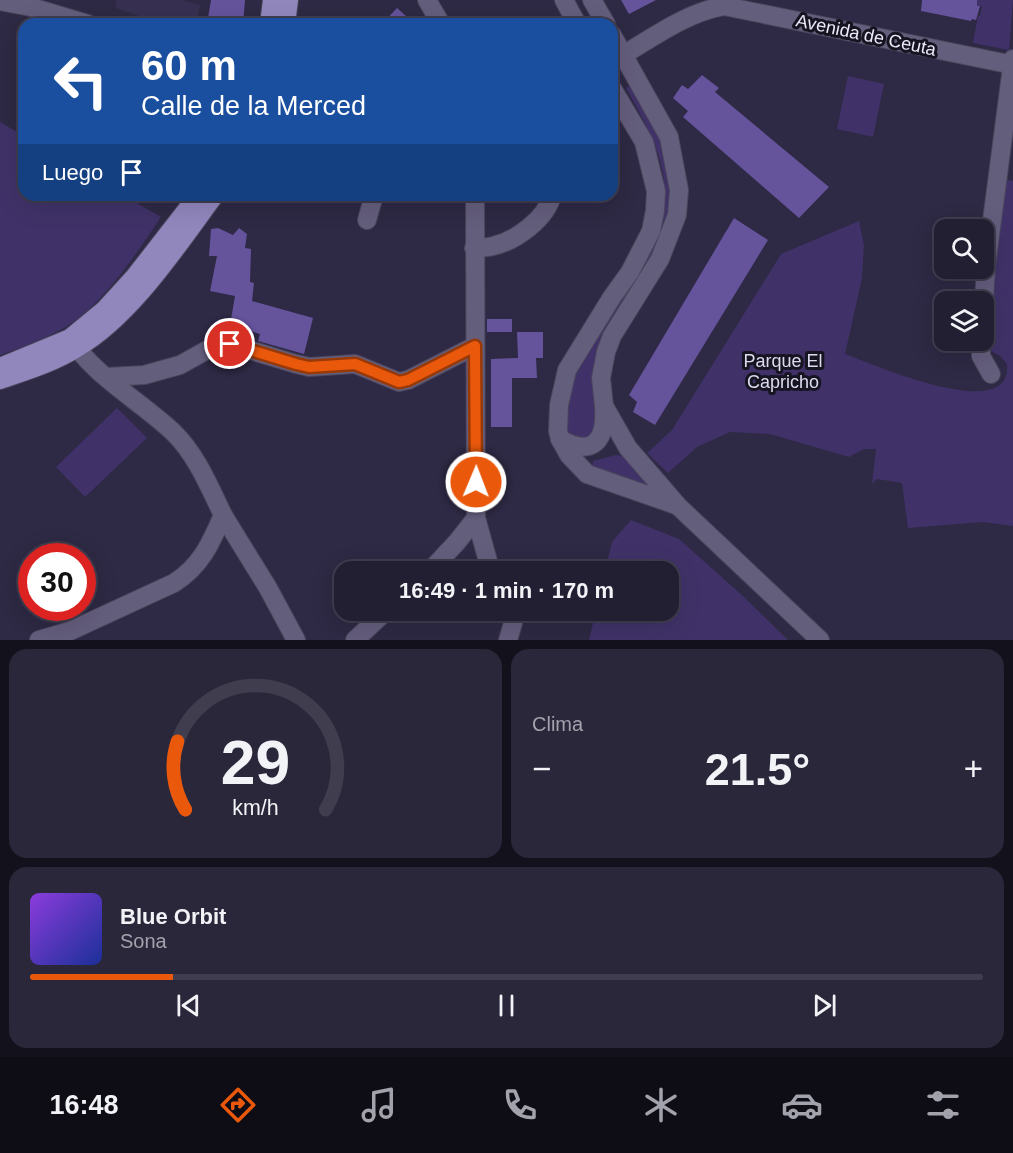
<!DOCTYPE html>
<html lang="es">
<head>
<meta charset="utf-8">
<style>
	:root { --surface:#221f33; --page:#2a273b; --text:#f1f3f6; --muted:#a2a2ac; --line:#3f3d4e; --accent:#ea580c }
	body { margin:0; font-family:Helvetica,sans-serif; background:var(--page); color:var(--text); height:100vh; display:flex; flex-direction:column; font-size:22px; white-space:nowrap }
	* { box-sizing:border-box; margin:0 }
	p { font-size:20px; color:var(--muted) }
	.icon { flex:none; width:33px; height:33px; fill:none; stroke:currentColor; stroke-width:2; stroke-linecap:round; stroke-linejoin:round }
	.map { position:relative; height:640px; overflow:hidden }
	.details { display:flex; flex-direction:column; gap:9px; padding:9px; background:#13111c; flex:1 }
	.details>* { flex:none }
	.banner { position:absolute; left:18px; top:18px; width:600px; height:183px; border-radius:18px; box-shadow:0 6px 24px #0002,0 0 0 2px var(--line); background:#1a4fa0; color:#fff; overflow:hidden }
	.fabs { position:absolute; left:934px; top:219px; display:grid; gap:12px }
	.fabs a { display:grid; place-items:center; width:60px; height:60px; border-radius:12px; background:var(--surface); box-shadow:0 6px 24px #0002,0 0 0 2px var(--line); font-size:30px }
	.speed { position:absolute; left:18px; top:543px; display:flex; gap:12px; font-size:30px; font-weight:700; text-align:center }
	.speed>* { display:grid; place-content:center; width:78px; height:78px; border-radius:50%; background:var(--surface); box-shadow:0 6px 24px #0002,0 0 0 2px var(--line); line-height:1 }
	.speed .limit { border:9px solid #d22; background:#fff; color:#111 }
	.pin { position:absolute; display:grid; place-items:center; width:51px; height:51px; color:#fff; margin:-26px; border:3px solid #fff; border-radius:50%; box-shadow:0 2px 6px #0007 }
	.me { position:absolute; width:66px; margin:-33px; rotate:1deg; stroke-linejoin:round; filter:drop-shadow(0 0 4px #0008) }
	.turn { display:flex; align-items:center; gap:21px; height:126px; padding:0 24px; font-size:27px }
	.turn .icon { width:78px; height:78px; stroke-width:2.5 }
	.turn b { display:block; font-size:42px; line-height:51px }
	.then { display:flex; align-items:center; height:57px; padding:0 24px; background:#0003; gap:12px; font-size:22px }
	.big { font-size:45px; font-weight:700; line-height:1.1 }
	.details .card { flex:1; display:flex; flex-direction:column; justify-content:center; gap:9px; min-width:0; padding:0 21px; border-radius:18px; background:var(--page) }
	.details .dial { align-items:center; gap:0 }
	.dial svg { height:156px; overflow:visible; fill:none; stroke:var(--line); stroke-width:7; stroke-linecap:round; text-anchor:middle }
	.dial text { fill:var(--text); stroke:none }
	.song { display:flex; align-items:center; gap:18px }
	.cover { width:72px; height:72px; border-radius:9px; background:linear-gradient(135deg,hsl(270 70% 55%),hsl(230 70% 35%)) }
	.played { height:6px; border-radius:3px; background:linear-gradient(90deg,var(--accent) 15%,var(--line) 15%) }
	.keys { display:flex; justify-content:space-around; direction:ltr }
	.heat { display:flex; justify-content:space-between; align-items:center; font-size:33px; direction:ltr }
	.details .tiles { flex:1; display:grid; gap:9px; grid-template-columns:1fr 1fr }
	.card:last-child { grid-column:span 2 }
	.trip { position:absolute; left:334px; top:561px; width:345px; height:60px; border-radius:18px; background:var(--surface); box-shadow:0 6px 24px #0002,0 0 0 2px var(--line); font-weight:700; line-height:60px; text-align:center }
	.tabs { display:flex; height:96px; justify-content:space-around; align-items:center; background:#0e0c14; color:var(--muted) }
	.tabs .icon { width:42px; height:42px }
	.tabs .selected { color:var(--accent) }
	.tabs b { font-size:27px; color:var(--text) }
	.map>svg:first-child { display:block }
	.built { fill:#373051 }
	.green { fill:#403268 }
	.building { fill:#65539c }
	.lines { fill:none; stroke-linecap:round; stroke-linejoin:round }
	.minor-casing { stroke:#4a455c; stroke-width:20 }
	.major-casing { stroke:#4a455c; stroke-width:20 }
	.minor { stroke:#645e7d; stroke-width:18 }
	.major { stroke:#9287bd; stroke-width:18 }
	.route-casing { stroke:#983908; stroke-width:15 }
	.route { stroke:#ea580c; stroke-width:10 }
	.labels { text-anchor:middle; stroke-width:6; stroke-linejoin:round; paint-order:stroke }
	.street-label { font-size:18px; fill:#eae8fa; stroke:#161420 }
	.park-label { font-size:18px; fill:#dddaef; stroke:#161420 }
</style>
</head>
<body>
<div class="map">
<svg width="1013" height="640" viewBox="0 0 1013 640">
	<rect width="100%" height="100%" fill="#2e2944"/>
	<polygon class="built" points="116,0 181,0 200,5 196,24 163,24 116,8"/>
	<g class="green">
		<polygon points="971,0 1013,0 1009,50 973,43 978,16 980,16 982,6 977,6"/>
		<polygon points="848,76 884,84 873,137 837,129"/>
		<path d="M631 85 661 137 671 191 668 215 659 244 603 336 599 422 590 440 570 436 567 431 568 393 571 381 665 190C663 151 644 121 626 88Z"/>
		<path d="M0 122 24 136V195H123L161 217C136 254 103 305 64 328 44 339 21 348 0 355Z"/>
		<path d="M1005 179 1013 181V526L983 522 908 528 902 483 877 479 872 484 876 449H864L849 457 770 434 730 432 697 447 668 473 647 453 672 430 781 254 859 221 864 245 862 278 845 354C868 362 1013 427 1007 364L1000 356 991 351 988 344 994 269Z"/>
		<polygon points="117,408 147,438 85,497 56,467"/>
		<polygon points="616,455 623,456 653,488 592,468 593,461"/>
		<polygon points="631,520 679,539 744,597 788,640 589,640 596,611 669,610 669,572 605,571 612,542"/>
	</g>
	<g class="building">
		<polygon points="211,0 245,0 243,24 207,24"/>
		<polygon points="621,0 656,0 629,14"/>
		<polygon points="922,0 977,0 977,6 980,6 976,20 972,19 971,21 921,11"/>
		<polygon points="397,8 415,24 382,24"/>
		<polygon points="702,75 719,88 715,92 829,187 799,218 683,117 688,111 673,98 682,85 688,89"/>
		<polygon points="734,218 768,240 655,425 633,412 637,402 629,395"/>
		<polygon points="218,228 233,235 239,228 247,234 245,248 251,249 250,282 254,283 252,301 313,318 304,354 258,341 260,334 230,325 235,296 210,291 217,256 209,256 211,229"/>
		<rect x="487" y="319" width="25" height="13"/>
		<polygon points="517,332 543,332 543,358 536,358 537,378 512,378 512,427 491,427 491,359 518,358"/>
	</g>
	<g class="lines">
		<defs>
			<g id="minor">
				<polyline points="427,0 441,24"/>
				<polyline points="564,0 577,24"/>
				<polyline points="592,0 606,24"/>
				<polyline points="0,1 31,7 88,24"/>
				<polyline points="612,35 669,137 679,190 677,215 660,259 612,336 606,352 601,378 604,406 628,448 678,506 820,640"/>
				<path d="M623 55C655 36 688 12 724 6L1013 65"/>
				<polyline points="612,88 644,142 656,191 655,211 651,231 630,272 612,297 567,370 559,405 558,431 560,439 569,455 587,474 676,505"/>
				<polyline points="367,220 374,195"/>
				<path d="M474 248C480 247 487 248 493 246 516 241 547 218 552 195"/>
				<polyline points="984,302 986,267 1013,59"/>
				<polyline points="981,340 981,356 991,374"/>
				<polyline points="107,377 144,375 180,365 207,350 230,344 296,364 309,367 355,364 399,382 408,380 475,346"/>
				<path d="M560 439C592 457 606 442 604 408"/>
				<polyline points="223,515 268,588 296,640"/>
				<polyline points="476,518 491,572"/>
				<polyline points="429,572 457,542 476,518 475,195"/>
				<path d="M39 640 70 631 174 583C201 566 211 543 223 515 209 486 196 454 173 432 140 401 94 376 70 338"/>
				<polyline points="355,640 387,610"/>
				<polyline points="508,640 513,623 510,610"/>
			</g>
			<g id="major">
				<polyline points="269,24 272,0"/>
				<polyline points="286,24 289,0"/>
				<polyline points="0,367 70,338 104,310 135,276 198,195"/>
				<path d="M0 380C26 371 53 363 77 348 131 317 178 245 215 195"/>
			</g>
		</defs>
		<use href="#minor" class="minor-casing"/>
		<use href="#major" class="major-casing"/>
		<use href="#minor" class="minor"/>
		<use href="#major" class="major"/>
	</g>
	<g class="lines">
		<defs>
			<polyline id="route" points="230,344 296,364 309,367 355,364 399,382 408,380 475,346 476,482"/>
		</defs>
		<use href="#route" class="route-casing"/>
		<use href="#route" class="route"/>
	</g>
	<g class="labels">
		<g class="street-label">
			<text transform="translate(866 35) rotate(12)" y="6">Avenida de Ceuta</text>
		</g>
		<g class="park-label">
			<text x="783" y="367">Parque El<tspan x="783" dy="21">Capricho</tspan></text>
		</g>
	</g>
</svg>
<div class="fabs">
<a><svg class="icon" aria-label="search" viewBox="0 0 24 24"><circle cx="10" cy="10" r="6"/><path d="M15 15l6 6"/></svg></a>
<a><svg class="icon" aria-label="layers" viewBox="0 0 24 24"><path d="M12 4l9 5-9 5-9-5zM3 14l9 5 9-5"/></svg></a>
</div>
<div class="speed"><div class="limit">30</div></div>
<div class="pin" style="left:230px;top:344px;background:#d93025"><svg class="icon" aria-label="arrive" viewBox="0 0 24 24"><path d="M6 21V4h12l-3 4 3 4H6"/></svg></div>
<svg class="me" style="left:476px;top:482px" viewBox="-20 -20 40 40"><circle r="17" fill="#ea580c" stroke="#fff" stroke-width="3"/><path d="M0-11L8 9 0 5-8 9z" fill="#fff"/></svg>
<div class="trip">16:49 · 1 min · 170 m</div>
<div class="banner">
<div class="turn"><svg class="icon" aria-label="left" viewBox="0 0 24 24"><path d="M17 20v-9H6M10 6l-5 5 5 5"/></svg><div><b>60 m</b>Calle de la Merced</div></div>
<div class="then">Luego<svg class="icon" aria-label="arrive" viewBox="0 0 24 24"><path d="M6 21V4h12l-3 4 3 4H6"/></svg></div>
</div>
</div>
<section class="details">
<div class="tiles">
<div class="card dial"><svg viewBox="0 0 100 80">
<path d="M14 69A42 42 0 1 1 86 69"/>
<path d="M14 69A42 42 0 0 1 10 34" stroke="#ea580c"/>
<text x="50" y="56" font-size="32" font-weight="700">29</text>
<text x="50" y="72" font-size="11">km/h</text>
</svg></div>
<div class="card"><p>Clima</p>
<div class="heat"><a>−</a><b class="big">21.5°</b><a>+</a></div>
</div>
<div class="card">
<div class="song"><i class="cover"></i><div><b>Blue Orbit</b><p>Sona</p></div></div>
<div class="played"></div>
<div class="keys"><svg class="icon" aria-label="previous" viewBox="0 0 24 24"><path d="M18 5L8 12l10 7zM5 5v14"/></svg><svg class="icon" aria-label="pause" viewBox="0 0 24 24"><path d="M8 5v14M16 5v14"/></svg><svg class="icon" aria-label="next" viewBox="0 0 24 24"><path d="M6 5l10 7-10 7zM19 5v14"/></svg></div>
</div>
</div>
</section>
<nav class="tabs">
<b>16:48</b>
<svg class="icon selected" aria-label="directions" viewBox="0 0 24 24"><path d="M12 3l9 9-9 9-9-9zM9 14v-3h6M13 9l2 2-2 2"/></svg>
<svg class="icon" aria-label="music" viewBox="0 0 24 24"><path d="M9 18V5l10-2v13"/><circle cx="6" cy="18" r="3"/><circle cx="16" cy="16" r="3"/></svg>
<svg class="icon" aria-label="phone" viewBox="0 0 24 24"><path d="M5 4h4l2 5-3 2q2 4 5 5l2-3 5 2v4C11 20 4 13 5 4z"/></svg>
<svg class="icon" aria-label="climate" viewBox="0 0 24 24"><path d="M12 3v18M4 7l16 10M4 17L20 7"/></svg>
<svg class="icon" aria-label="car" viewBox="0 0 24 24"><path d="M5 17H2v-5l4-1 3-4h7l3 4 3 1v5h-3M9 17h6M6 11h13"/><circle cx="7" cy="17" r="2"/><circle cx="17" cy="17" r="2"/></svg>
<svg class="icon" aria-label="filters" viewBox="0 0 24 24"><path d="M4 7h16M4 17h16"/><circle cx="9" cy="7" r="2"/><circle cx="15" cy="17" r="2"/></svg>
</nav>
</body>
</html>
